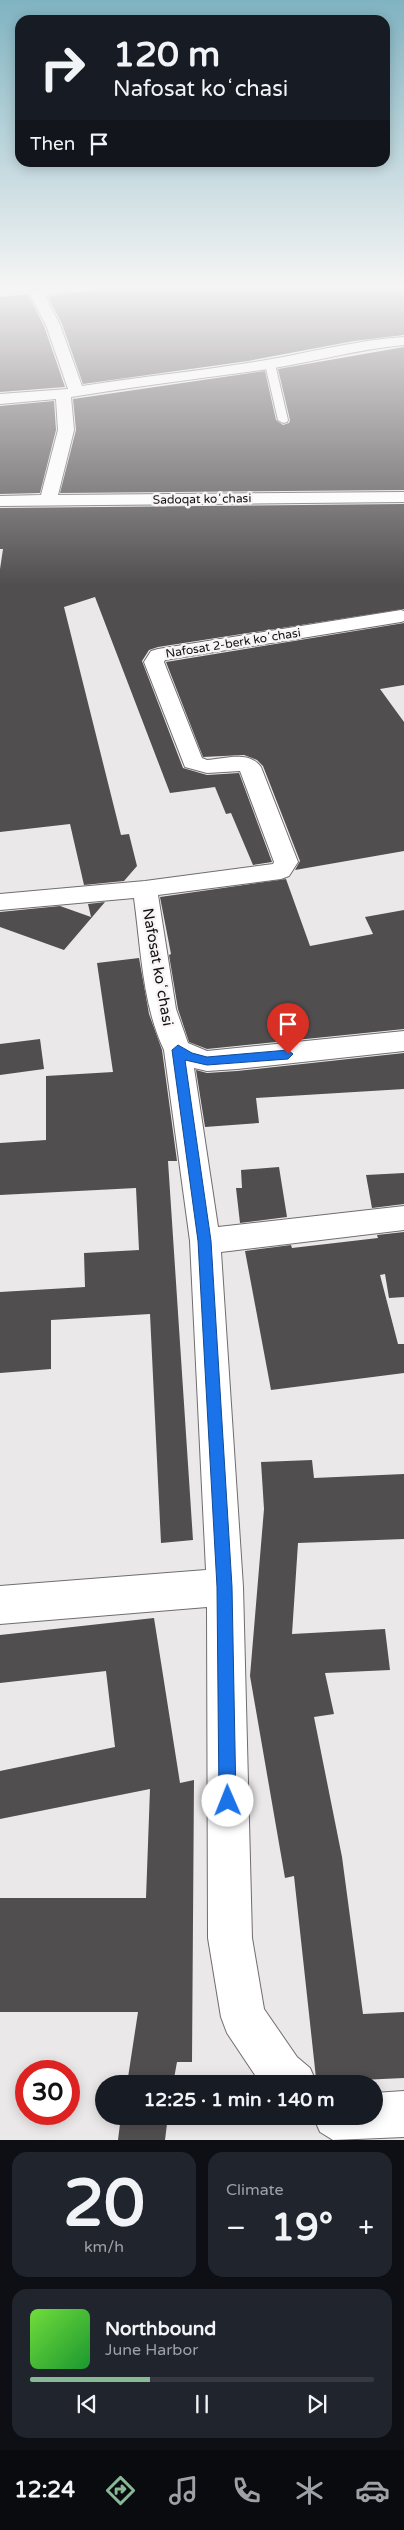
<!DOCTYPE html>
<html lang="en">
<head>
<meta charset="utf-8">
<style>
	:root { --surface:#171b24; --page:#20242c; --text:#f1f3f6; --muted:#9ea1a6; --line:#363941; --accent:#89b896 }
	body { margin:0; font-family:"Varela Round",sans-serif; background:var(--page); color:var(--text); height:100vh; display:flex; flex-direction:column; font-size:19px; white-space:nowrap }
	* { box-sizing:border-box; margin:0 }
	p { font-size:16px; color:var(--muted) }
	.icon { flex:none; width:28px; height:28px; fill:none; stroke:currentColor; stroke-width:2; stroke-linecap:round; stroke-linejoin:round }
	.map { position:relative; height:2140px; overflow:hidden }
	.sheet { display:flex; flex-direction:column; gap:12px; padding:12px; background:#0d0f14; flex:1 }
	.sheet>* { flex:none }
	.banner { position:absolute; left:15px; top:15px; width:375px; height:152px; border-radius:15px; box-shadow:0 2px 12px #0003; background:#171b24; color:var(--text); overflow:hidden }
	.speed { position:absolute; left:15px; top:2060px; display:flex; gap:10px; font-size:25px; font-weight:700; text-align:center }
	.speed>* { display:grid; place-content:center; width:65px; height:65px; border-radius:50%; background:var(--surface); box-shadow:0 2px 12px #0003; line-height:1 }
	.speed .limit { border:8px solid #d22; background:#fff; color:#111 }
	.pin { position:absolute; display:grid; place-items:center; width:42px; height:42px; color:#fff; margin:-51px -21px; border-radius:50% 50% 50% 0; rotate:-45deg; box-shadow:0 0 5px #0007 }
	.pin .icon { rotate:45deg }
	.me { position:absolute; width:55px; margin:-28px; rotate:359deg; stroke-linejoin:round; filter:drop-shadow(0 0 4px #0008) }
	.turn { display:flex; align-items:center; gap:18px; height:105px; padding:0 15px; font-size:22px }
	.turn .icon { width:65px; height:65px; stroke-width:2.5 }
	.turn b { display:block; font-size:35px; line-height:42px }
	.then { display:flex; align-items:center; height:48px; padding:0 15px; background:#0003; gap:10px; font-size:19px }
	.big { font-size:38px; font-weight:700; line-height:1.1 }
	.sheet .card { flex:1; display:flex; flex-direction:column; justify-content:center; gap:8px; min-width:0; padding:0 18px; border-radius:15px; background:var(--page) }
	.sheet .dial { align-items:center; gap:0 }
	.dial b { font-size:65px; line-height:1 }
	.song { display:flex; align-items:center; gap:15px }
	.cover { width:60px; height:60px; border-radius:8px; background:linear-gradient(135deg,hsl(100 70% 55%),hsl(130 70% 35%)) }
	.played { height:5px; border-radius:2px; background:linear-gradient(90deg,var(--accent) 35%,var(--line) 35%) }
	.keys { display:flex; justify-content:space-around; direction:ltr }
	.heat { display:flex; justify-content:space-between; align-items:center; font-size:28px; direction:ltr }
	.sheet .tiles { flex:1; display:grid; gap:12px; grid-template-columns:1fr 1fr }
	.card:last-child { grid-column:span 2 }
	.trip { position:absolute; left:95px; top:2075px; width:288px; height:50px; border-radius:25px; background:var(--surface); box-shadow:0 2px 12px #0003; font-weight:700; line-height:50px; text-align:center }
	.tabs { display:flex; height:80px; justify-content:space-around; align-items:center; background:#090b0e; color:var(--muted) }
	.tabs .icon { width:35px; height:35px }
	.tabs .active { color:var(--accent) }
	.tabs b { font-size:22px; color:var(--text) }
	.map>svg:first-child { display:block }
	.building { fill:#514e4f }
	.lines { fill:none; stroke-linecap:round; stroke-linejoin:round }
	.service-casing { stroke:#716d6e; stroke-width:2 }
	.minor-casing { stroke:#716d6e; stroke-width:2 }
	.service { fill:#fff; fill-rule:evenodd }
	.minor { fill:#fff; fill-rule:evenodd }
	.route { fill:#1a73e8; stroke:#114b97 }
	.labels { text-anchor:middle; stroke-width:5; stroke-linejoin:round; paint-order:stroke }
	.far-street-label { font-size:12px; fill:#131112; stroke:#f9f5f6 }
	.street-label { font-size:15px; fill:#131112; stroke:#f9f5f6 }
</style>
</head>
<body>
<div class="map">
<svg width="404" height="2140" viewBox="0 0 404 2140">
	<rect width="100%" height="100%" fill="#ebe8e9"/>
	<g class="building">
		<polygon points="130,287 404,287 404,335 354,341 248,361 83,384 62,324 48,297 67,293"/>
		<polygon points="28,294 44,326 65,387 0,392 0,297"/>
		<polygon points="404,347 404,490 60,493 76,430 73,399 265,371 276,420 283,425 289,423 290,420 278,369"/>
		<polygon points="54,401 56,430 40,493 0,494 0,406"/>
		<polygon points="404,504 404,609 158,647 149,650 142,661 183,768 207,775 239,773 272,862 253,865 231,813 226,814 215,787 170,793 95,597 64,607 121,835 129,834 137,866 124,881 84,885 70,824 0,832 0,569 3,549 0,549 0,508"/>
		<polygon points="404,623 404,685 380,689 404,722 404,851 295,870 300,861 263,766 257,760 244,755 203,757 166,662"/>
		<polygon points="286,879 310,946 373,934 365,917 404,910 404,1029 207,1049 189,1042 178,1009 169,955 171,954 160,897"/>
		<polygon points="105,902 64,950 0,927 0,912 60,906 91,917 88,904"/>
		<polygon points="139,958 149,1014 162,1050 177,1161 168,1161 193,1540 161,1543 150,1314 51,1320 51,1369 0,1373 0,1292 85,1287 84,1253 139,1250 136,1188 0,1195 0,1143 46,1140 46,1076 113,1072 97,963"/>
		<polygon points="40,1039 44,1069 0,1075 0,1044"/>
		<polygon points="404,1053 404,1089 256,1098 259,1123 205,1127 196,1070 207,1073 237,1071"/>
		<polygon points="279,1167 287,1217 240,1223 236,1188 242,1188 241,1170"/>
		<polygon points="404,1173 404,1204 372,1208 366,1175"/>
		<polygon points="404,1232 404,1297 389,1298 385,1274 380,1275 398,1344 404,1344 404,1373 271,1390 245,1251 291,1245 292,1248 378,1238 377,1235"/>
		<polygon points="312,1460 314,1478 404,1474 404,1539 298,1543 292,1634 385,1629 390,1670 325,1673 334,1714 314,1717 342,1857 363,2014 404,2012 404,2078 318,2082 316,2078 294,1876 285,1878 250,1676 264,1509 261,1462"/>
		<polygon points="154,1618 180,1783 194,1780 192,2062 177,2062 173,2084 127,2084 138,2012 0,2012 0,1898 146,1898 150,1789 0,1819 0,1771 115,1747 106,1671 0,1683 0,1635"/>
		<polygon points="121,2116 168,2116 165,2140 118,2140"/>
	</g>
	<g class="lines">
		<defs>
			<polygon id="service" points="266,362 275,364 288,420 287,422 283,423 278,420 265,364"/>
			<g id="minor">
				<path d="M49 287H71L69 290 45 296 60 325 82 386C145 376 209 370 272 359 316 351 359 340 404 337V345C358 349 314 362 268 369 202 378 137 386 71 397L74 430 58 495 404 492V502L0 506V496L41 495 58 430 56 399 0 404V394L68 389 46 325 30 294 32 291Z"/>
				<path d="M401 610 404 611V621L401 622 165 660 164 662 202 758 207 760C224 759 249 750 261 767L298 862 289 876 281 879 158 895 176 1009 188 1043 207 1051 404 1031V1051L237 1069 207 1071 194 1068 218 1227 404 1206V1230L221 1252 243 1587 252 1938 264 2009 297 2057 310 2068 317 2084H261L227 2033 221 2017 208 1938 207 1607 0 1624V1586L206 1570 190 1241 164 1050C142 1004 141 948 134 898L0 910V894L145 881 273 864 274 862 240 771 207 773 185 767 144 662 151 651 158 649Z"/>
				<polygon points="404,2091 404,2137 333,2140 320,2132 313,2116 374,2116 374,2093"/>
			</g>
		</defs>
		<use href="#service" class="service-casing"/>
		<use href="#minor" class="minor-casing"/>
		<use href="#service" class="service"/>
		<use href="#minor" class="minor"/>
	</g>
	<linearGradient id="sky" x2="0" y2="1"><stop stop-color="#80b3c1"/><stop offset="0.49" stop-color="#f6f5f5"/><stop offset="1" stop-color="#f6f5f5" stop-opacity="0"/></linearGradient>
	<rect width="404" height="586" fill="url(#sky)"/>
	<polygon class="route" points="178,1045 192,1053 207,1057 288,1050 293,1054 288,1059 207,1065 185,1060 211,1241 232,1587 236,1801 234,1807 228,1810 222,1807 219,1801 217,1587 198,1241 172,1050"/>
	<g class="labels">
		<g class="far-street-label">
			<text transform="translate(202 499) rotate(-1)" y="4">Sadoqat koʻchasi</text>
			<text transform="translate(233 643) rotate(-9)" y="4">Nafosat 2-berk koʻchasi</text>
		</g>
		<g class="street-label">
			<text transform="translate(158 967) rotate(80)" y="5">Nafosat koʻchasi</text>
		</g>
	</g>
</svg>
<div class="speed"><div class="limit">30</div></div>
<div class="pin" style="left:288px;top:1054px;background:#d93025"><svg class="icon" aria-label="arrive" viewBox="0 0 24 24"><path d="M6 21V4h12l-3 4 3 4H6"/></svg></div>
<svg class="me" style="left:228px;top:1801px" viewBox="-20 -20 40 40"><circle r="19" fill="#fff"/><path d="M0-13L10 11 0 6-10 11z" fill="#1a73e8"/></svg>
<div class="trip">12:25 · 1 min · 140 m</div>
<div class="banner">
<div class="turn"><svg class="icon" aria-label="right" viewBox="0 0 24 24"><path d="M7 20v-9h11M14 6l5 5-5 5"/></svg><div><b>120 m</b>Nafosat koʻchasi</div></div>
<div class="then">Then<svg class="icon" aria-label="arrive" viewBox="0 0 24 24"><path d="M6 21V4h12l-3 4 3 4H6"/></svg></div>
</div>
</div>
<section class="sheet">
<div class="tiles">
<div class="card dial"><b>20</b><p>km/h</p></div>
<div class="card"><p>Climate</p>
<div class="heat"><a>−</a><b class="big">19°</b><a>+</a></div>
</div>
<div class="card">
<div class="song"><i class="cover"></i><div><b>Northbound</b><p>June Harbor</p></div></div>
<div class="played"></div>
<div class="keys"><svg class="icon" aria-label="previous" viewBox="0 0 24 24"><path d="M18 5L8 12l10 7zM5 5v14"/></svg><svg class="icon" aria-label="pause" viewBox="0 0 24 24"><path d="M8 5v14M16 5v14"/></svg><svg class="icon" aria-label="next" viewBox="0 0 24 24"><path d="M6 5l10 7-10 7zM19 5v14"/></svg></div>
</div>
</div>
</section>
<nav class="tabs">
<b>12:24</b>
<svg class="icon active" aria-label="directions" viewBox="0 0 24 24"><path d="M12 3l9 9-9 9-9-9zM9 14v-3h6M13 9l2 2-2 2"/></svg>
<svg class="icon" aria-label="music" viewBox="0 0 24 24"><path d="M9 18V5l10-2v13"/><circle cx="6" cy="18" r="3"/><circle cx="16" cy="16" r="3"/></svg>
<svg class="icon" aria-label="phone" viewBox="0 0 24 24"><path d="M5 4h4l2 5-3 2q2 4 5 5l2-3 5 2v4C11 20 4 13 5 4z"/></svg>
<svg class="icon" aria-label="climate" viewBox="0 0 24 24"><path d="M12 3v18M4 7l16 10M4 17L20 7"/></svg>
<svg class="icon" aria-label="car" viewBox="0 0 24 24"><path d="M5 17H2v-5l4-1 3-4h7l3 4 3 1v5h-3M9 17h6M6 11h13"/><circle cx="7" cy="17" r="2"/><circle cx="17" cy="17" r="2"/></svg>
</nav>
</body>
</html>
